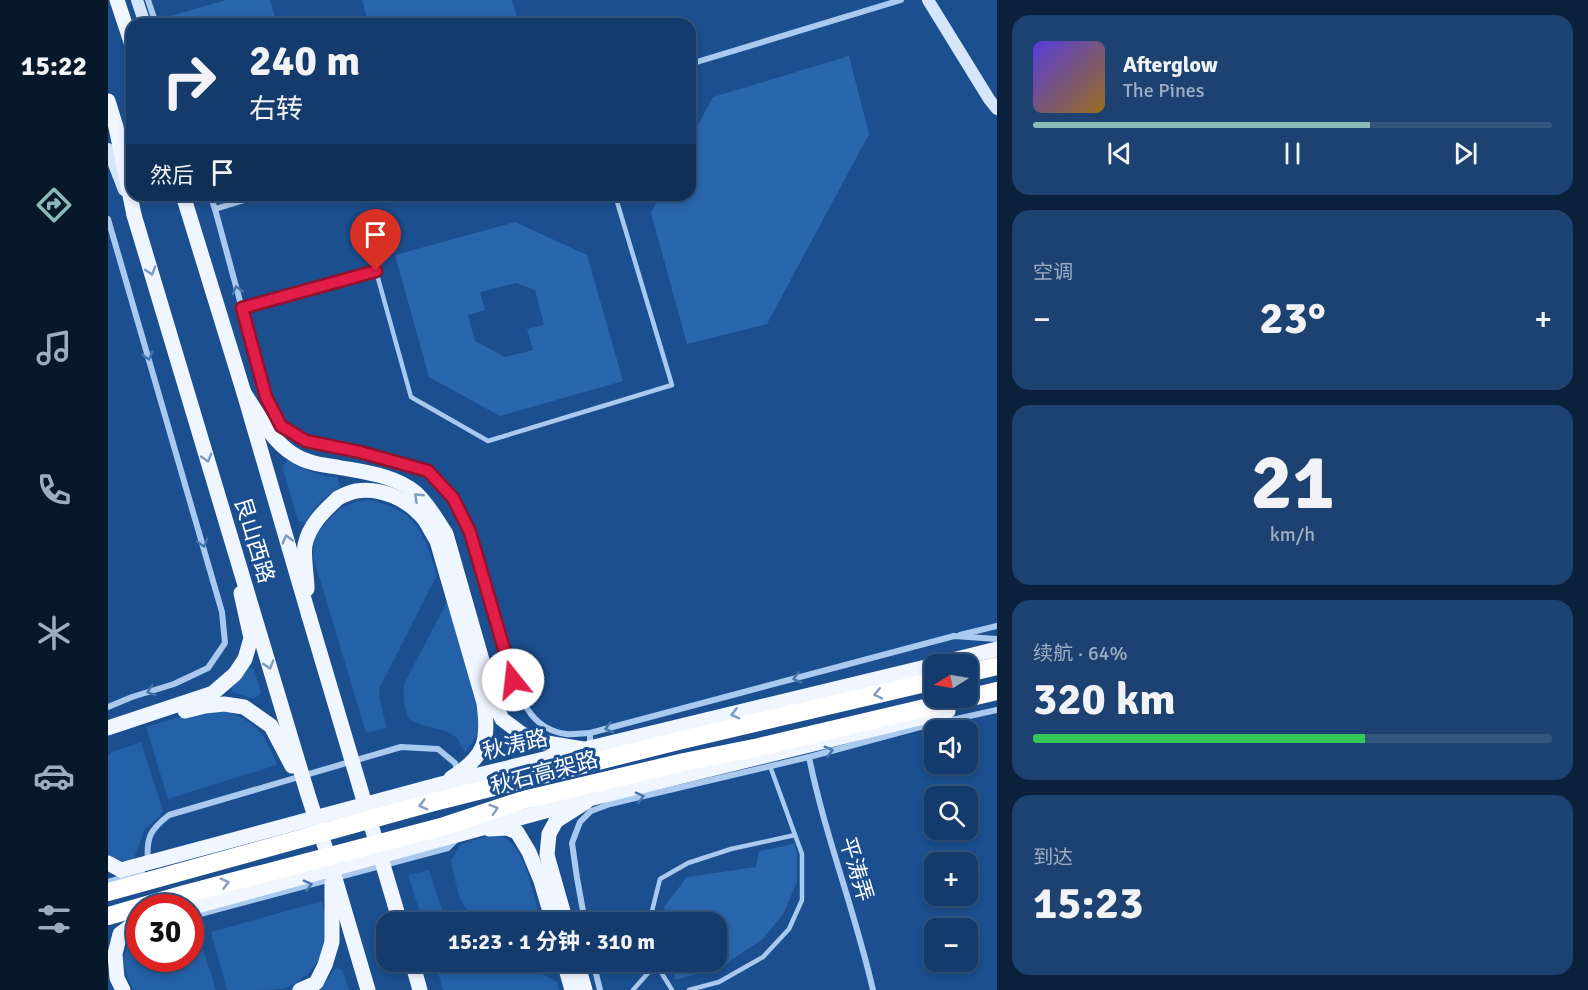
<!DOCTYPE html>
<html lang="zh">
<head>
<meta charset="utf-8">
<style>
	:root { --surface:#143b6b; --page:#1d4271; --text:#f1f3f6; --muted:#9dadc1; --line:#33557e; --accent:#8bbbb9 }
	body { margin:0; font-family:Signika,"Noto Sans SC",sans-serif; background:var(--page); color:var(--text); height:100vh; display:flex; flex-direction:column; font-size:22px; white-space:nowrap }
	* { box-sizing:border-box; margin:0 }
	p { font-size:20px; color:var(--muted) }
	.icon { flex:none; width:33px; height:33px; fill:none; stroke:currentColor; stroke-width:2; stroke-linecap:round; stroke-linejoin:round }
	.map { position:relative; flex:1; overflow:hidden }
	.side { display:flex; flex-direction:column; gap:15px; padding:15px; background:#0b203b; width:591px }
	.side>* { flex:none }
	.hud { position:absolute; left:18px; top:18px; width:570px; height:183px; border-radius:18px; box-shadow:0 3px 9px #0003,0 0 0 2px var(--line); background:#143b6b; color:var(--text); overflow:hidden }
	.needle { width:39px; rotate:259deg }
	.tools { position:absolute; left:816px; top:654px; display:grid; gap:12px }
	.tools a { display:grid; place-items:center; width:54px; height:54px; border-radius:12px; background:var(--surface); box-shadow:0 3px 9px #0003,0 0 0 2px var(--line); font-size:30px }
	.speed { position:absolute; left:18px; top:894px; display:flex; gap:12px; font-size:30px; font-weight:700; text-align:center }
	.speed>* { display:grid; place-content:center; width:78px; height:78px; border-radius:50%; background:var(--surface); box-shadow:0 3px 9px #0003,0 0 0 2px var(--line); line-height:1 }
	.speed .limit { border:9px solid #d22; background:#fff; color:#111 }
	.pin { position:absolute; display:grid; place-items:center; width:51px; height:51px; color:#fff; margin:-62px -26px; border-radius:50% 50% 50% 0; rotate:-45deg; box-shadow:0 0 6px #0007 }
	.pin .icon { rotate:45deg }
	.me { position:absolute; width:66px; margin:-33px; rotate:344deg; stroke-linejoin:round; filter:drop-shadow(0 0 4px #0008) }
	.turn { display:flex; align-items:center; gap:21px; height:126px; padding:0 24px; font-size:27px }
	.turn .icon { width:78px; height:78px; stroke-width:2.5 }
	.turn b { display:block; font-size:42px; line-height:51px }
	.then { display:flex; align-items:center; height:57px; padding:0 24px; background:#0003; gap:12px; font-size:22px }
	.big { font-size:45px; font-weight:700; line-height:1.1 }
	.side .widget { flex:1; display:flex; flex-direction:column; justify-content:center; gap:9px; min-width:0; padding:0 21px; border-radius:18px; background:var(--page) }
	.side .dial { align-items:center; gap:0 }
	.dial b { font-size:78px; line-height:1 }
	.song { display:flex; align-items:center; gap:18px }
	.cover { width:72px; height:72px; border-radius:9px; background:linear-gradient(135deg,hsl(250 70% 55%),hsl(40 70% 35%)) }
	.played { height:6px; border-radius:3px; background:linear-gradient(90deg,var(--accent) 65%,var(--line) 65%) }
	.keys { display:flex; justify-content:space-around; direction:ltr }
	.heat { display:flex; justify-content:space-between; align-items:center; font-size:33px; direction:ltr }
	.charge { height:9px; border-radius:4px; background:linear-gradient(90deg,#34c759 64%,var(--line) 0) }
	.trip { position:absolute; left:268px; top:912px; width:351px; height:60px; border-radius:18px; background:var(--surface); box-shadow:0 3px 9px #0003,0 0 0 2px var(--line); font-weight:700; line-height:60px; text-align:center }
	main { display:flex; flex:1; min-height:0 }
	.tab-bar { display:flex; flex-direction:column; width:108px; justify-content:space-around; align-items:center; background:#08182b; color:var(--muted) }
	.tab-bar .icon { width:42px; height:42px }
	.tab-bar .current { color:var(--accent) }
	.tab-bar b { font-size:27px; color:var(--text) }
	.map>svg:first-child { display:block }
	.green { fill:#2461a8 }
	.building { fill:#2a66ad; fill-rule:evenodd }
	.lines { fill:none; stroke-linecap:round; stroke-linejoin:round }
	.lane { stroke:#a9c9ee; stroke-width:4.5 }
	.street { stroke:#a9c9ee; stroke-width:6 }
	.secondary { stroke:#d6e6fa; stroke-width:12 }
	.primary { stroke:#f0f6ff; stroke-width:15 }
	.highway { stroke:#fff; stroke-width:18 }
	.primary-bridge { stroke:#f0f6ff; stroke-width:15 }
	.highway-bridge { stroke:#fff; stroke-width:18 }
	.oneway { stroke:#7b9ac1 }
	.oneway2 { stroke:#4674ac }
	.oneway3 { stroke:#829ec1 }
	.route-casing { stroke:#92132f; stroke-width:15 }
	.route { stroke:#e11d48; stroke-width:10 }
	.labels { text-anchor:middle; stroke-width:6; stroke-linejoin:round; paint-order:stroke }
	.street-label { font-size:22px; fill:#fff; stroke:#1b4f8f }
</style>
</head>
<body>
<main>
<nav class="tab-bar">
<b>15:22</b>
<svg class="icon current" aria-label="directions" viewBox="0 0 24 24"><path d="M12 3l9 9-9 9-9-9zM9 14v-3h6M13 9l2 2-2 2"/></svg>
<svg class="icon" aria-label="music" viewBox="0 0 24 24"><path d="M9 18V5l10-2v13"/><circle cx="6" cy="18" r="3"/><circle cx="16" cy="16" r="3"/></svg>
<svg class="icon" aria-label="phone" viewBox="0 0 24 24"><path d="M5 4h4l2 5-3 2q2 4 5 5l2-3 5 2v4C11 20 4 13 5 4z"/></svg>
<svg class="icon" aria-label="climate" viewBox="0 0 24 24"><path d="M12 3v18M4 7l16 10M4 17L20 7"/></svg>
<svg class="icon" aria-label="car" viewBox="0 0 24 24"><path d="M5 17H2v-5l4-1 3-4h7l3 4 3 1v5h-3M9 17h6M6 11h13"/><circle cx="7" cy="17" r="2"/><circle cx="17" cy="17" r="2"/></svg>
<svg class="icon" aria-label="filters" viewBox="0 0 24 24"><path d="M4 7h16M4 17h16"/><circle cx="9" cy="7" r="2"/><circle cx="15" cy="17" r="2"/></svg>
</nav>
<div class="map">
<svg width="889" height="990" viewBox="0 0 889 990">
	<rect width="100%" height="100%" fill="#1b4f8f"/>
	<g class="green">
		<path d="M180 460C196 470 211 476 230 478L232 487C215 498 207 505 198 523L190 521 174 466Z"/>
		<path d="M262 500C309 510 316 533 329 575L271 689 272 701 279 728 258 733 205 556 207 534 221 519 233 508 249 501Z"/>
		<path d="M339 602 367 693 372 715 369 735 357 753 349 738 338 731 313 725 301 719C296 707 295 697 296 684Z"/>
		<polygon points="139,666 146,669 153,693 146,699 125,692 123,687"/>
		<path d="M113 710C149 721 155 731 169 765L60 799 38 727 87 712Z"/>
		<path d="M33 742 55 811 51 817 37 829 25 861C16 861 8 861 0 856V755L4 752Z"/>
		<path d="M387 834C395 837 402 840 407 847 420 864 427 901 433 922 407 922 368 929 354 902 348 891 346 872 343 860L353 844Z"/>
		<polygon points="321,870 333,907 344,922 315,922 300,875"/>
		<path d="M214 901C215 910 219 920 219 929 219 956 201 980 175 989 165 990 132 990 119 990L103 932Z"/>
		<path d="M31 928 32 958H82L83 942 94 946 108 990H26C21 983 16 967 16 958 17 949 26 934 31 928Z"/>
		<polygon points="327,962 412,962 449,982 451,990 335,990"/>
		<polygon points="228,968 235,970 241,990 214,990 213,988"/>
	</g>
	<g class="building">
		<polygon points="118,0 162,0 169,24 53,24 52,19"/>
		<polygon points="254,0 404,0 411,24 261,24"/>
		<polygon points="741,56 761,134 659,324 579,344 543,213 553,195 582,195 582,140 605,97"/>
		<path d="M407 222 479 255 515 381 392 416 321 377 287 255ZM408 283 427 290 436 325 419 329 425 350 397 357 367 341 360 315 377 310 372 292Z"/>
		<polygon points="686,844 689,852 689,881 676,913 655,939 620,962 622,962 609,969 609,967 596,972 567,980 564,962 609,962 609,922 559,922 556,907 579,877 648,867 651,851"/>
	</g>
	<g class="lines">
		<g class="lane">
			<polyline points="134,308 268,271 303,397 380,441 564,385 507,195"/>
			<polyline points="542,922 542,919 552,879 580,863 623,849 687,835"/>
			<polyline points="525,990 548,964 564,990"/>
			<polyline points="581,990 611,982 655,957 681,929 694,900 694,854 662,766"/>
		</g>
		<g class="street">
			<polyline points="40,0 48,24"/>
			<polyline points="582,64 793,0"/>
			<path d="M102 195 107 209 158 397 173 426 198 441 251 452 320 471 345 498 362 532 405 680C415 705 427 730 458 734 466 735 475 733 482 733"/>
			<polyline points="107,209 152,195"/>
			<polyline points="0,219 114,612 117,643 100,668 66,684 24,697 0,707"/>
			<polyline points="852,635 889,626"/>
			<polyline points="482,747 482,733 846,636 889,639"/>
			<path d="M701 757C717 836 747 911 765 990"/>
			<polyline points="498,796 502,804 701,757 812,727 889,710"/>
			<path d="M40 862C38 837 42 830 61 815L293 747 330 749 347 763 350 771"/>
			<polyline points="0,882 34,872"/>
			<polyline points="84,914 92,914 340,848 349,839"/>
			<polyline points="477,922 469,878 464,843 472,822 483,811 502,804"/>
			<polyline points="485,962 492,990"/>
		</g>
		<g class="secondary">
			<polyline points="29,0 37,24"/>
			<polyline points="820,0 881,99 889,109"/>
			<polyline points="0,149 16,190"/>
		</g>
		<g class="primary">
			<polyline points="9,0 24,45"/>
			<polyline points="0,101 8,127 26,215"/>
			<polyline points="75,195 136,393 201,616"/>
			<path d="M136 393C150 414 163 440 185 454 198 463 214 465 229 467 255 472 287 475 308 493 320 504 329 520 338 534L386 702 394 719 414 734 433 742 475 749"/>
			<path d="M199 589C199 576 195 557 197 545 201 525 216 511 230 498"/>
			<polyline points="828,664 889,649"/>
			<polyline points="0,728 105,693 127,674 137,659 143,638 133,593"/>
			<polyline points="381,829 399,828 409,832 421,852 433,881 445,922"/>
			<polyline points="0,863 13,870"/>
			<polyline points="458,922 439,855 441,834 448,821 478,802"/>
			<polyline points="304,962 312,990"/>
			<polyline points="456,962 464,990"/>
			<polyline points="469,962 477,990"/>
			<polyline points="15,990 9,978 7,954 12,934 28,922"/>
		</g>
		<polyline class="highway" points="860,673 889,666"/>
		<g class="primary-bridge">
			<polyline points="26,215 200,795 223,865 260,990"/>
			<path d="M230 498C236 495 242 492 248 491 274 487 301 500 317 520 321 527 325 534 329 541L376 703C381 741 378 756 343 778"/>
			<polyline points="201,616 292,922"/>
			<polyline points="77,711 97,706 116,704 136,707 163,726 184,766"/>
			<polyline points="13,870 333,784 826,665"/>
			<polyline points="82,908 481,799 840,711"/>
			<polyline points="192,990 208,983 217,965 224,942 224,883"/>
		</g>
		<g class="highway-bridge">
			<polyline points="0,892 322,803 570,741 826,681"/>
			<polyline points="0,916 77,894 333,827 415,800 576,762 651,747 889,691"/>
		</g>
	</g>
	<defs><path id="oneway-chevron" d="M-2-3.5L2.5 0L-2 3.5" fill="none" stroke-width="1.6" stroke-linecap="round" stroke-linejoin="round" transform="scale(1.5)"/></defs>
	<g class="oneway">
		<use href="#oneway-chevron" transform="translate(43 271) rotate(73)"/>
		<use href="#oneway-chevron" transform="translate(99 458) rotate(74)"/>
		<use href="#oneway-chevron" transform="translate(310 497) rotate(-136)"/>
		<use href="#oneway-chevron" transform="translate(179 539) rotate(-106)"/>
		<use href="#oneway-chevron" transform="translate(161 665) rotate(73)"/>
		<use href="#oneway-chevron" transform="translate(627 714) rotate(166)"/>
	</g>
	<g class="oneway2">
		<use href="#oneway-chevron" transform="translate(129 290) rotate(-105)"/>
		<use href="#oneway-chevron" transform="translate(40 356) rotate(74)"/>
		<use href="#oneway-chevron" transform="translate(95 543) rotate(74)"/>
		<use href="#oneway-chevron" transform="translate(689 678) rotate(165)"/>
		<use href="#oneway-chevron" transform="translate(43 691) rotate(162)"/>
		<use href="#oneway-chevron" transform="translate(501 728) rotate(165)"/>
		<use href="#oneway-chevron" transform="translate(721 751) rotate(-15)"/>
		<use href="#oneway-chevron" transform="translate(532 797) rotate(-14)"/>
		<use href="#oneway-chevron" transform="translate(200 885) rotate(-15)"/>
	</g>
	<g class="oneway3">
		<use href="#oneway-chevron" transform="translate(770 694) rotate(167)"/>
		<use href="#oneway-chevron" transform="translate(315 805) rotate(165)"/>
		<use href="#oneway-chevron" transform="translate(386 809) rotate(-18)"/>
		<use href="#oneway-chevron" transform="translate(117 883) rotate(-15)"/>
	</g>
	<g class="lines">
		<defs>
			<polyline id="route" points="268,271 134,308 158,397 173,426 198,441 252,452 320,471 345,498 362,532 405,680"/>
		</defs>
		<use href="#route" class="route-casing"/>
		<use href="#route" class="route"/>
	</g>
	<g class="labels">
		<g class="street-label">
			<text transform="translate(147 540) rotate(73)" y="8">艮山西路</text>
			<text transform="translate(407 744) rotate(-13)" y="8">秋涛路</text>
			<text transform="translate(436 772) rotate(-15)" y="8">秋石高架路</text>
			<text transform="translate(749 869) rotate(73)" y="8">平涛弄</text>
		</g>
	</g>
</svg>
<div class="tools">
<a><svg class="needle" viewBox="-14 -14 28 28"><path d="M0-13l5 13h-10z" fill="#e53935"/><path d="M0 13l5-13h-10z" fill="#9dadc1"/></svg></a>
<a><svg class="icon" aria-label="sound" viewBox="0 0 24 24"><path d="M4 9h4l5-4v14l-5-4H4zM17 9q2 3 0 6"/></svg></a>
<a><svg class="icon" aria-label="search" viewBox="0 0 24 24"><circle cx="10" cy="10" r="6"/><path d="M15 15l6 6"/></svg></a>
<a>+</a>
<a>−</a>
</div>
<div class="speed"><div class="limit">30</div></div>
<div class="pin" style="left:268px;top:271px;background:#d93025"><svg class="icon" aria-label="arrive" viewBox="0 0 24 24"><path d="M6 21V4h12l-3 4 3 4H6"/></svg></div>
<svg class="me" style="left:405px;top:680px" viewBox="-20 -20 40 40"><circle r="19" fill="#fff"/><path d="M0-13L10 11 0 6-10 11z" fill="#e11d48"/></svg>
<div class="trip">15:23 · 1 分钟 · 310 m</div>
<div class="hud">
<div class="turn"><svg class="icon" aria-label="right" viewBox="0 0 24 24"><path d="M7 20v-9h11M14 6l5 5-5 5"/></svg><div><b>240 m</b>右转</div></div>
<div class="then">然后<svg class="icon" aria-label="arrive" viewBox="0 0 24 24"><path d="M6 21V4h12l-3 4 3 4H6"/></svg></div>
</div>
</div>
<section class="side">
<div class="widget">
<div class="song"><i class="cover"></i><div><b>Afterglow</b><p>The Pines</p></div></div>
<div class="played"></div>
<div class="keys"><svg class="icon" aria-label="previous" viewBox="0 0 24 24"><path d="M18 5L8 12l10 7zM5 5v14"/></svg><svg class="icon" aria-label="pause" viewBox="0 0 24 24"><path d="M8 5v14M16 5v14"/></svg><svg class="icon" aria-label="next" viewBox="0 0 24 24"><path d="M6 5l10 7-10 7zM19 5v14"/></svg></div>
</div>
<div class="widget"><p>空调</p>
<div class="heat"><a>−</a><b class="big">23°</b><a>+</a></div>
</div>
<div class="widget dial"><b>21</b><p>km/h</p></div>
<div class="widget"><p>续航 · 64%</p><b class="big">320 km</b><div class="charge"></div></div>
<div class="widget"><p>到达</p><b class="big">15:23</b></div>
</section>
</main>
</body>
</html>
